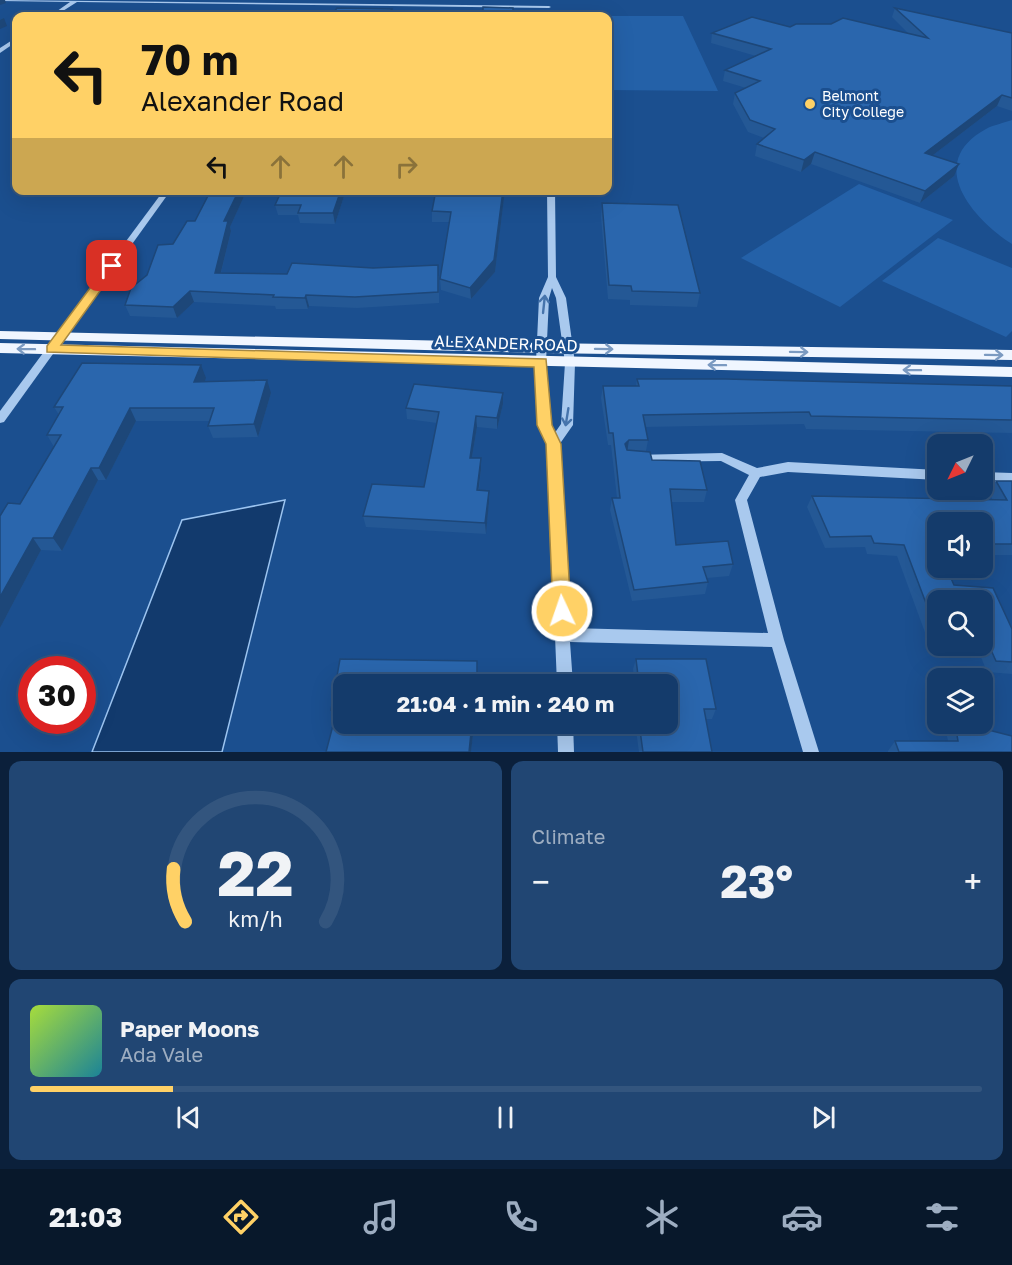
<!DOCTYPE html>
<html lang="en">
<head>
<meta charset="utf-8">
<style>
	:root { --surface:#143b6b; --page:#214673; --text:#f1f3f6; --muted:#9dadc1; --line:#33557e; --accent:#ffd166 }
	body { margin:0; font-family:"Golos Text",sans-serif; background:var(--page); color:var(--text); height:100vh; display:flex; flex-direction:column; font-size:22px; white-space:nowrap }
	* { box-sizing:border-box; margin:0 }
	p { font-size:20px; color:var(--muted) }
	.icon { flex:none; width:33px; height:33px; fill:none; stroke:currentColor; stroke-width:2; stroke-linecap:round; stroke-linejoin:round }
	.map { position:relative; height:752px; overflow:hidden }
	.details { display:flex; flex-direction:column; gap:9px; padding:9px; background:#0b203b; flex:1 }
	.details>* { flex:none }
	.banner { position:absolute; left:12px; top:12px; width:600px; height:183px; border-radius:12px; box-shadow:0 6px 24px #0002,0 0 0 2px var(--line); background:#ffd166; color:#111; overflow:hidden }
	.needle { width:39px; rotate:227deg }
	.tools { position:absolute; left:927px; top:434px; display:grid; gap:12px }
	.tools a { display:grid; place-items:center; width:66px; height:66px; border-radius:12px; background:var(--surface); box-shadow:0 6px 24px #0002,0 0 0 2px var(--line); font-size:30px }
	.speed { position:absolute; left:18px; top:656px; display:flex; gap:12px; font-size:30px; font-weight:700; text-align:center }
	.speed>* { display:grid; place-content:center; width:78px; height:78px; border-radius:50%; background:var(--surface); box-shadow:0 6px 24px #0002,0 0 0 2px var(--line); line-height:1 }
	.speed .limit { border:9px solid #d22; background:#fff; color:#111 }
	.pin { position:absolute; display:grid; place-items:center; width:51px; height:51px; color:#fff; margin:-26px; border-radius:12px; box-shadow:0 3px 9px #0006 }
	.me { position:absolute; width:66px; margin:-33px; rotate:357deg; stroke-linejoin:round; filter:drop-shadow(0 0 4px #0008) }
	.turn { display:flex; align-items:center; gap:21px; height:126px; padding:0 30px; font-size:27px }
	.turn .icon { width:78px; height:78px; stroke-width:2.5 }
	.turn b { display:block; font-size:42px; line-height:51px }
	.lanes { display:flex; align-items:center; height:57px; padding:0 30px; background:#0003; justify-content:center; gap:30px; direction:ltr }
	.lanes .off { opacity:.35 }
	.big { font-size:45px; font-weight:700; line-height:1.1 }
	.details .card { flex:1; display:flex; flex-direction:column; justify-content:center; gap:9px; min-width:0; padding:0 21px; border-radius:12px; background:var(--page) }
	.details .dial { align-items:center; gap:0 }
	.dial svg { height:156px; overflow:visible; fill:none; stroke:var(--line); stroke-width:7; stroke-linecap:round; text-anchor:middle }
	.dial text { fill:var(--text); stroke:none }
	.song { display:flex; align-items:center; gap:18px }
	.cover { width:72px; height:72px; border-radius:9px; background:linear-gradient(135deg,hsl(80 70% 55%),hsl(190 70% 35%)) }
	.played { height:6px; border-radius:3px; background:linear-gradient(90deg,var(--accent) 15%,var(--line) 15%) }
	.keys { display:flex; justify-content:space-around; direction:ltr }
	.heat { display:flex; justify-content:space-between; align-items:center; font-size:33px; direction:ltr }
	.details .tiles { flex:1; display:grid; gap:9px; grid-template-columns:1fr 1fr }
	.card:last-child { grid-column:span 2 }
	.trip { position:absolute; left:333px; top:674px; width:345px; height:60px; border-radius:12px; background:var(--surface); box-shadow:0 6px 24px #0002,0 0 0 2px var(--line); font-weight:700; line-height:60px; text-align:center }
	.tab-bar { display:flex; height:96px; justify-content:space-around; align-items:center; background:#08182b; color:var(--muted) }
	.tab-bar .icon { width:42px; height:42px }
	.tab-bar .current { color:var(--accent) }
	.tab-bar b { font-size:27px; color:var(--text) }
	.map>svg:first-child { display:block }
	.green { fill:#2461a8 }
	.water { fill:#123a6d; stroke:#9cc4f0; stroke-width:1.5 }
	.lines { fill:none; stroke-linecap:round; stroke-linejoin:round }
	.minor { fill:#a9c9ee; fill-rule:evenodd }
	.major { fill:#f0f6ff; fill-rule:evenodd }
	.wall { fill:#245895 }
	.shaded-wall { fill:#1d4779 }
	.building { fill:#2a66ad; stroke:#1d4779; stroke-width:1.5 }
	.oneway { stroke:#4674ac }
	.oneway2 { stroke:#7b9ac1 }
	.route { fill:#ffd166; stroke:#a68842; stroke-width:1.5 }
	.poi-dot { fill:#ffd166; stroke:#1b4f8f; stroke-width:2 }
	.labels { text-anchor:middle; stroke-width:6; stroke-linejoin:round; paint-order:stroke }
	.far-poi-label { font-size:14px; fill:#fff; stroke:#1b4f8f; text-anchor:start }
	.street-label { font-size:16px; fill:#fff; stroke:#1b4f8f }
</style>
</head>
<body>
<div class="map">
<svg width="1012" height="752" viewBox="0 0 1012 752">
	<rect width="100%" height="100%" fill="#1b4f8f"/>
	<g class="green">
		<polygon points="589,16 683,16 718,91 608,90 608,16"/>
		<path d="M1012 120V244C973 219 924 163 986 129 993 125 1004 123 1012 120Z"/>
		<polygon points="859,184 953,220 840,307 741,258"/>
		<polygon points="938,238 1012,268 1012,331 1006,337 882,281"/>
	</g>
	<polygon class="water" points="285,500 222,752 92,752 182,520"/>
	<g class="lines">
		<g class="minor">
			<polygon points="0,0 549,6 551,7 549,8 77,2 55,16 50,16 70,2 0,1"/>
			<polygon points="14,39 16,39 16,42 0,53 0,48"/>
			<polygon points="164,190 171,190 4,422 0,423 0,411"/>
			<path d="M547 190H555L556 277 566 298 575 363 573 425 559 445 569 628 768 633 735 500 749 475 721 461 637 462 633 461 631 458 633 455 722 453 757 468 788 462 938 470V480L788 472 760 477 747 500 784 640 819 752H803L772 647 570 642 573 684H557L547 444 539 425 536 362 539 298 548 277ZM552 288 556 298 565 363 561 424 554 434 551 425 546 362 549 298Z"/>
			<polygon points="982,472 1012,473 1012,483 982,482"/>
			<polygon points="557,723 573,723 574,752 558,752"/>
		</g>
		<g class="major">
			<polygon points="0,331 542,343 1012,350 1012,360 542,353 0,339"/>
			<polygon points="0,343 1012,367 1012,377 0,353"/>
		</g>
	</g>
	<g class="wall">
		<polygon points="895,8 1012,33 1012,111 997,106 933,155 954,176 920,203 811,164 801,172 755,156 757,144 764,138 748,132 733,104 735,93 746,88 723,81 725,70 756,56 711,43 712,33 790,27 909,34 892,17"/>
		<polygon points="211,190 346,190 335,224 300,223 298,215 278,215 275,205 281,192 246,192 230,227 231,231 221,273 439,276 439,303 357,308 309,306 308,309 276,309 275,306 194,302 177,318 130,316 125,305 147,275 195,221"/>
		<polygon points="436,190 505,190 495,272 471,299 441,290 440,279 449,222 432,222 432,211"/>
		<polygon points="602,203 700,293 697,307 630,305 630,300 608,299 601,217"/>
		<polygon points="206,378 204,381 271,393 258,437 213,438 208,426 210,421 136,421 106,480 98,480 62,551 41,550 0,628 0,516 20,504 54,447 47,435 59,415 54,407"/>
		<polygon points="637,379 1012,386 1012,433 806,429 804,424 645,427 648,440 646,451 652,460 707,490 704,502 671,502 676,545 733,564 729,576 707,578 708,582 705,594 632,601 610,510 612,498 617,498 611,445 608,445 601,398 603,386 636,386"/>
		<polygon points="503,404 497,429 477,427 472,458 481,469 479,490 489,491 489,502 486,534 366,527 363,516 424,487 437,423 407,419 406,408"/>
		<polygon points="996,481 1012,481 1012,555 982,555 982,522 938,522 938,567 946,567 954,585 993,588 1012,629 1012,674 987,672 976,645 982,645 982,600 938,600 938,639 927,638 897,556 867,554 865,547 825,548 807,507 812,496 993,500 988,492"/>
		<polygon points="340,659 477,661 478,684 344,684 344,723 477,723 477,726 474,726 471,752 326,752 335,720 331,710"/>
		<polygon points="636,659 716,709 712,719 706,719 712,752 639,752 635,723 668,723 668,684 635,684 633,669"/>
		<polygon points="954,723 961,723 1009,735 1012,752 888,752 888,751 895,741 948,741 946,731"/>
	</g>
	<g class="shaded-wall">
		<polygon points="0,0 5,0 6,3 0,5"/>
		<polygon points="392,9 393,16 387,16"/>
		<polygon points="4,18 7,26 0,29 0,20"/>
		<polygon points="1002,95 997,106 920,165 925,153"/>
		<polygon points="815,152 811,164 801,172 804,160"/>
		<polygon points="959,164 954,176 920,203 925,191"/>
		<polygon points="239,190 246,190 246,192 230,227 231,231 218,284 215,273 224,221"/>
		<polygon points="341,190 346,190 335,224 333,213"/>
		<polygon points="503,190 505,190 495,272 471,299 470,288"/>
		<polygon points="190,291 194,302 177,318 173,307"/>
		<polygon points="306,295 309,306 308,309 305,298"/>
		<polygon points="201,365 206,378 199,394 194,382"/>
		<polygon points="267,380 271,393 258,437 254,424"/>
		<polygon points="503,393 503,404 497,429 497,418"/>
		<polygon points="130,408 136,421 106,480 99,468"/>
		<polygon points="476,416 477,427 470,469 470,458"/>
		<polygon points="629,440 627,453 625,444"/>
		<polygon points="481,458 481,469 477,501 477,490"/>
		<polygon points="91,468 98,480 62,551 53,538"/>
		<polygon points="489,491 489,502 486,534 485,523"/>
		<polygon points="33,538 41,550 0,628 0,597"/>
		<polygon points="472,723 474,723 474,726 471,752 469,752"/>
	</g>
	<g class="building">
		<polygon points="483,7 513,8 513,16 483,16"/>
		<polygon points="337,8 392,9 387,16 331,16"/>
		<polygon points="895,8 1012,33 1012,98 1002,95 925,153 959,164 925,191 815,152 804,160 757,144 775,129 750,120 735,93 760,81 725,70 771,49 712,33 752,17 790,27 796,24 831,24 843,18 928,38"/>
		<polygon points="211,190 239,190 224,221 228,221 215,273 287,274 292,263 373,268 438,265 438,292 355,297 306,295 305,298 273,297 274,295 190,291 173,307 125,305 131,288 147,275 158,245 173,244 187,221 195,221"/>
		<polygon points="282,190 341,190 333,213 298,213 301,205 275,205"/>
		<polygon points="436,190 503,190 494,260 470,288 440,279 451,212 432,211"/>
		<polygon points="602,203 678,205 700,293 632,291 631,286 609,285"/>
		<polygon points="82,363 201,365 194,382 267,380 254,424 208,426 214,408 130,408 99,468 91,468 53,538 33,538 0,597 0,516 8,503 20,504 61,435 47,435 63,407 54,407"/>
		<polygon points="637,379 726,379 1012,386 1012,420 811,416 809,412 643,415 648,440 629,440 625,444 627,450 650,452 652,460 700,461 707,490 670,489 676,545 728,541 733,564 703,567 708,582 634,590 612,498 620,498 613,433 609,433 603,386 639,386"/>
		<polygon points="414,384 503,393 497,418 476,416 470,458 481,458 477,490 489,491 485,523 363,516 372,484 424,487 439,412 406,408"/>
		<polygon points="996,481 1012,481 1012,544 982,544 982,522 938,522 938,544 936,544 938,547 938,567 946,567 954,585 993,588 1012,629 1012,662 996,661 982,630 982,600 938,600 938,627 935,627 904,545 874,543 871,536 830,537 812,496 1007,500"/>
		<polygon points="340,659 477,661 477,684 344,684 344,723 472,723 469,752 326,752 337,710 331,710"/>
		<polygon points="636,659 706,659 716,709 704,709 712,752 643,752 639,723 668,723 668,684 639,684"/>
		<polygon points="955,723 961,723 1012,736 1012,752 899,752 895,741 958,741"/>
	</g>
	<defs><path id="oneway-shaft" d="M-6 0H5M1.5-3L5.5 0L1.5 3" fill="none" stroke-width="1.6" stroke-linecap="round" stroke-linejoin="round" transform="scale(1.5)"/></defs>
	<g class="oneway">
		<use href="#oneway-shaft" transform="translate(544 304) rotate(-84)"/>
		<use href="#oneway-shaft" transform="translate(567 417) rotate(99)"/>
	</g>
	<g class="oneway2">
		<use href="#oneway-shaft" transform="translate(26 349) rotate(-179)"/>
		<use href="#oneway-shaft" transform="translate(604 349) rotate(1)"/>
		<use href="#oneway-shaft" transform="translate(799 352) rotate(1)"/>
		<use href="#oneway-shaft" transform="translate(994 355) rotate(1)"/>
		<use href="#oneway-shaft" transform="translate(717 365) rotate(-179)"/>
		<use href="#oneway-shaft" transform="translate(912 370) rotate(-179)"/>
	</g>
	<polygon class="route" points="112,263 118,266 61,345 546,359 552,425 561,444 571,611 569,617 562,619 556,617 553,611 546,444 537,425 534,367 47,352 47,346 108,264"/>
	<circle class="poi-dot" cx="810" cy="104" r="6"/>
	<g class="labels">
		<g class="far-poi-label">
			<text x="822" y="101">Belmont<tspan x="822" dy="16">City College</tspan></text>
		</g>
		<g class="street-label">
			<text transform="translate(506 343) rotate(2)" y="6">ALEXANDER ROAD</text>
		</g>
	</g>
</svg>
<div class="tools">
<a><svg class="needle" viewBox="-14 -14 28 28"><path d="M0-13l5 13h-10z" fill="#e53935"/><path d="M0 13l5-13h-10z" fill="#9dadc1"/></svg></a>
<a><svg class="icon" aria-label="sound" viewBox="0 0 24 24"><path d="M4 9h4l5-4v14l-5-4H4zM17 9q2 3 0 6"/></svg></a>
<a><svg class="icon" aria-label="search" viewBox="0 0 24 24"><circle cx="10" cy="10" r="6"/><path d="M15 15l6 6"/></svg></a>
<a><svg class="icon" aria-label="layers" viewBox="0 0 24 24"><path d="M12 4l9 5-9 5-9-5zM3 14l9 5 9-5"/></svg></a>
</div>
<div class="speed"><div class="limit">30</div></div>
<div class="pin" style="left:112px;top:266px;background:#d93025"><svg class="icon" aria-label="arrive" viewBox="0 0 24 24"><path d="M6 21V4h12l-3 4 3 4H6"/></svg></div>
<svg class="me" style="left:562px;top:611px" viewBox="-20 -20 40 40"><circle r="17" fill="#ffd166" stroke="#fff" stroke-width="3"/><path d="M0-11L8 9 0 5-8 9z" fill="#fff"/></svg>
<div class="trip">21:04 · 1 min · 240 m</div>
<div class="banner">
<div class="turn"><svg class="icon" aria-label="left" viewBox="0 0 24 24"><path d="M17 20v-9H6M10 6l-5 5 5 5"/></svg><div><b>70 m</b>Alexander Road</div></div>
<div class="lanes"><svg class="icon" aria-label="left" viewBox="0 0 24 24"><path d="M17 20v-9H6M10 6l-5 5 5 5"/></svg><svg class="icon off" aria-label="ahead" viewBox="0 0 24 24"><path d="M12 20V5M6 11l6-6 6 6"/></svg><svg class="icon off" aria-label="ahead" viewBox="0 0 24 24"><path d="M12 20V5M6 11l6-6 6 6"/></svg><svg class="icon off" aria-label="right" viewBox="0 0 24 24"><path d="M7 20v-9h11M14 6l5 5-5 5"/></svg></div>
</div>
</div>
<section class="details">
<div class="tiles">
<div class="card dial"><svg viewBox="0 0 100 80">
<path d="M14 69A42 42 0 1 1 86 69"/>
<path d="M14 69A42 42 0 0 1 8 42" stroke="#ffd166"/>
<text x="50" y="56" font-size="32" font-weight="700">22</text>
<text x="50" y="72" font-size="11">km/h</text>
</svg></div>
<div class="card"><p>Climate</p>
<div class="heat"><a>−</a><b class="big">23°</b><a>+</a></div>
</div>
<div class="card">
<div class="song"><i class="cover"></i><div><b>Paper Moons</b><p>Ada Vale</p></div></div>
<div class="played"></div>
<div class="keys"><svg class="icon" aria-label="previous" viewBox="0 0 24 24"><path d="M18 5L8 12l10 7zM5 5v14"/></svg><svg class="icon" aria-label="pause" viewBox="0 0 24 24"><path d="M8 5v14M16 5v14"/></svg><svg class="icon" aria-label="next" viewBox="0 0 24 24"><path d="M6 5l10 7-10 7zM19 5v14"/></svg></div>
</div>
</div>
</section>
<nav class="tab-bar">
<b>21:03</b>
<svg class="icon current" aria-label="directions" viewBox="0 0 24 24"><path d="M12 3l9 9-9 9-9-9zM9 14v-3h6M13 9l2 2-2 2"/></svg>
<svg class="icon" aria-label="music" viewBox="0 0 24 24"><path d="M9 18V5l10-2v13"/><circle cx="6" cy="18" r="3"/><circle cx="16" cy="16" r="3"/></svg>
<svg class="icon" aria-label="phone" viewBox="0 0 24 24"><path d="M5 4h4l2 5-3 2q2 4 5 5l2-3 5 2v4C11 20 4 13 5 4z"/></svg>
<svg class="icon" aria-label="climate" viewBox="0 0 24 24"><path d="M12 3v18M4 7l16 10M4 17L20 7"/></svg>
<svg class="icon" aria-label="car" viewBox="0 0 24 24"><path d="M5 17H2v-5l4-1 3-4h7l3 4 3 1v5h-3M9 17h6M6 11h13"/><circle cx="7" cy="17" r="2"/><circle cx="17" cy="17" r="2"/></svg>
<svg class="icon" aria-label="filters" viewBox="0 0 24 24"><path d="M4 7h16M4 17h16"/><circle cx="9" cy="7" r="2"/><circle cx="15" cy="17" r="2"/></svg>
</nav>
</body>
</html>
